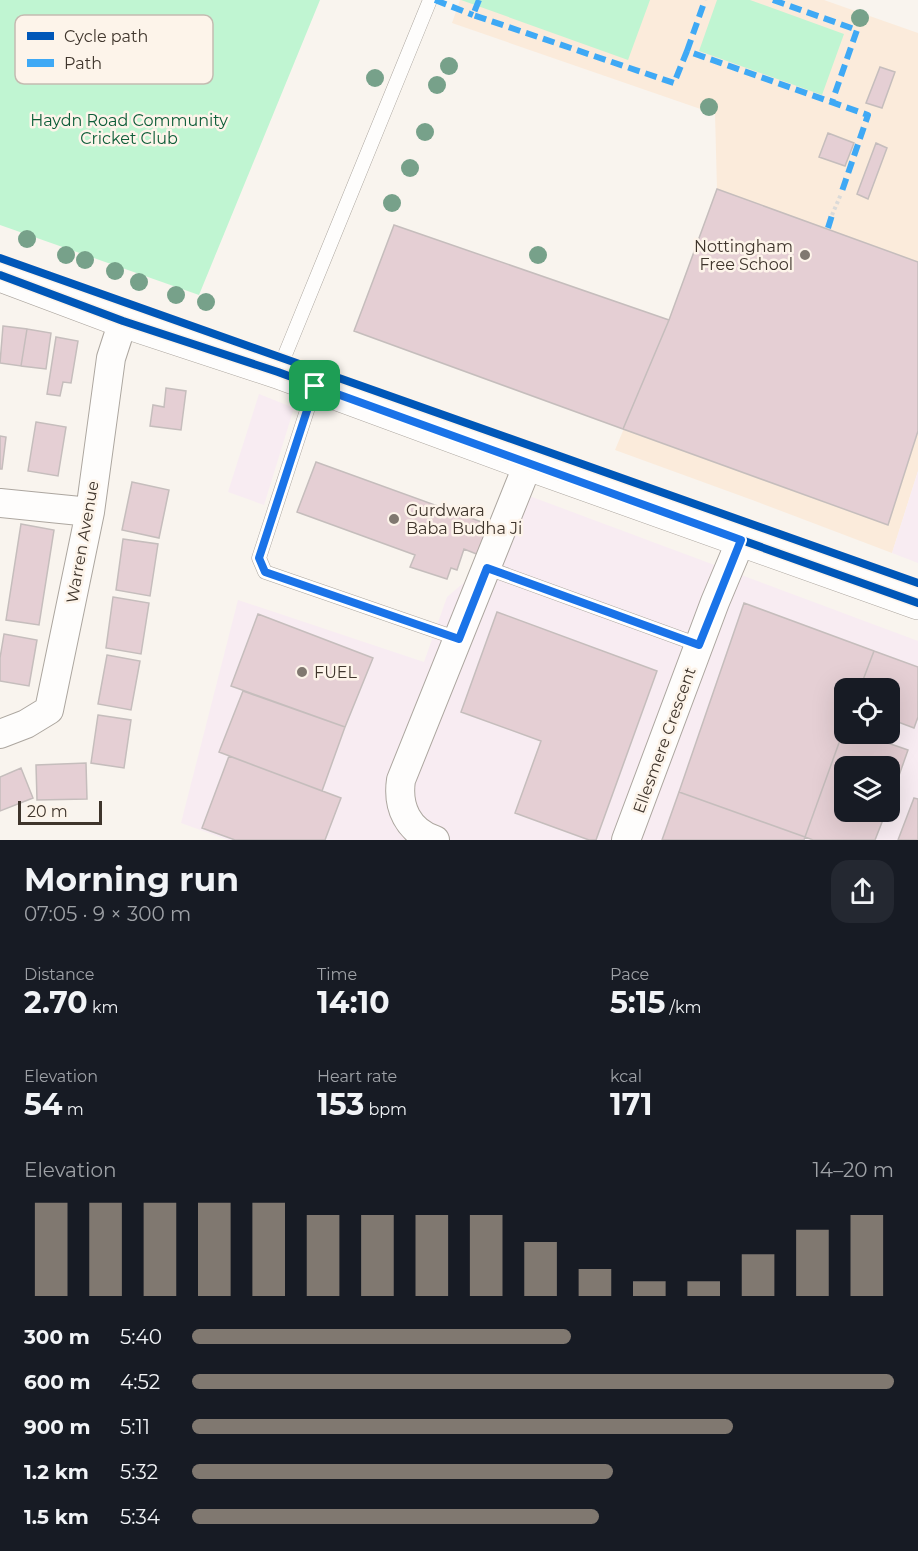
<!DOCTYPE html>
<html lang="en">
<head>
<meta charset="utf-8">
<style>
	:root { --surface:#171b24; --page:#242831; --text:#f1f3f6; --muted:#9ea1a6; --accent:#807870 }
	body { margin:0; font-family:Montserrat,sans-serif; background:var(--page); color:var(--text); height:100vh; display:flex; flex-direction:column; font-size:22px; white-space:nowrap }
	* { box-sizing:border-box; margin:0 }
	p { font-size:20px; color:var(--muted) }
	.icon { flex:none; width:33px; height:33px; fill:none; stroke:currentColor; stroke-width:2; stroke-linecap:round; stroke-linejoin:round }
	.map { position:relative; height:840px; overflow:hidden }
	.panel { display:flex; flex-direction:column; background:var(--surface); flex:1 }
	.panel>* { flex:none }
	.controls { position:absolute; left:834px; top:678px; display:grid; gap:12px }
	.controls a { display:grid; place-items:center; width:66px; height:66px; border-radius:12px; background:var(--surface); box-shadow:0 6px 24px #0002; font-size:30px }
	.scale { position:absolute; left:18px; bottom:15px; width:84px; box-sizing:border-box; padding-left:6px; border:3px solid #3f352c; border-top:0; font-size:16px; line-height:21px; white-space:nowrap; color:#3f352c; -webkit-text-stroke:4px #fdf4ea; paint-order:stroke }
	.pin { position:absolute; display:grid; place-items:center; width:51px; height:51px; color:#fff; margin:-26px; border-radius:12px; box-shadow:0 3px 9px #0006 }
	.round { display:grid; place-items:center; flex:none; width:63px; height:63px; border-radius:18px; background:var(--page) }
	.headline { display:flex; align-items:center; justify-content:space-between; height:102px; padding:0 24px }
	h1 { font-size:33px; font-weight:700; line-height:45px }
	.figures { display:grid; grid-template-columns:repeat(3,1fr); gap:9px; height:102px; padding:6px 24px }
	.figures div { display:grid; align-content:center }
	.figures b { font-size:30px; font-weight:700 }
	.figures small { font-size:16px; font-weight:400 }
	.figures p { font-size:16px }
	.chart { height:168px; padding:12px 24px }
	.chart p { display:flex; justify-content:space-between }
	.chart svg { width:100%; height:108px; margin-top:6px; stroke:var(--accent); stroke-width:6 }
	ul { padding:0 24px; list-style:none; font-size:20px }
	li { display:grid; grid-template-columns:96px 72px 1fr; align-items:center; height:45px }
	li i { height:15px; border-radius:8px; background:var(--accent) }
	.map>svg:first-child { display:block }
</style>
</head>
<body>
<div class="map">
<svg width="918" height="840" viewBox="0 0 918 840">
	<rect width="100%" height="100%" fill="#f9f4ee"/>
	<path fill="#fbebdb" d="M 460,0 L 824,0 L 918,33 L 918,471 L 892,553 L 755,501 L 615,450 L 669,320 L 717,189 L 715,114 L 452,23 Z"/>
	<path fill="#f8ecf2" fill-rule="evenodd" d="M 259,394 L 294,408 L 264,505 L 228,492 Z
		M 918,471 L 918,563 L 892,553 Z
		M 508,488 L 918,641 L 918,840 L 228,840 L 181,823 L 238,600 L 424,662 L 447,597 L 474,574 ZM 844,688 L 890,688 L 890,734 L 844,734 ZM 844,766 L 890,766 L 890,812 L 844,812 Z"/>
	<path fill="#c0f5d2" d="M 0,0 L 320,0 L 199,295 L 0,225 Z
		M 461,0 L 650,0 L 628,60 Z
		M 717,0 L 750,0 L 844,34 L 822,95 L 699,51 Z"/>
	<path fill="#e5cfd4" stroke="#c5bdbc" stroke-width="1.5" d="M 880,67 L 895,72 L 882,108 L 866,103 Z
		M 828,133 L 854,143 L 845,166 L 819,157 Z
		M 876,143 L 887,148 L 868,199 L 857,194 Z
		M 717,189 L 918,262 L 918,431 L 888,525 L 623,429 L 669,320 Z
		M 394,225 L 669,320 L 623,429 L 354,331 Z
		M 3,326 L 27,329 L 21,366 L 0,363 Z
		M 27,329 L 51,333 L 46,369 L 21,366 Z
		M 56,337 L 78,341 L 71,383 L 63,382 L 60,396 L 47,394 Z
		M 166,388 L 186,391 L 181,430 L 150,426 L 153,405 L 164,407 Z
		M 36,422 L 66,427 L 58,476 L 28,471 Z
		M 0,436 L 6,437 L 2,469 L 0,469 Z
		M 316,462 L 490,525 L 479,555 L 464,549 L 457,570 L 451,568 L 447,579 L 410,567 L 415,555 L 297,512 Z
		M 132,482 L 169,490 L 159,538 L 122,530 Z
		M 21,524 L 54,530 L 39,625 L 6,620 Z
		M 123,539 L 158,544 L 150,596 L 116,590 Z
		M 113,597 L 149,603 L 141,654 L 106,648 Z
		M 744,603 L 874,651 L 860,688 L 844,688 L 844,729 L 805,837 L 679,792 Z
		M 497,612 L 657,671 L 596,840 L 589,840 L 515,813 L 541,741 L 461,712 Z
		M 258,614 L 373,658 L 345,727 L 231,686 Z
		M 4,634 L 37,640 L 29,686 L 0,681 L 0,658 Z
		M 874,651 L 918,667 L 918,717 L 914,728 L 890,719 L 890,688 L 860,688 Z
		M 107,655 L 140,661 L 131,710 L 98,704 Z
		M 243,691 L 345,727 L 322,791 L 219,752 Z
		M 98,715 L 131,720 L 124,768 L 91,763 Z
		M 844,729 L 844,734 L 862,734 L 908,750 L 890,801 L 890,766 L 844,766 L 844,812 L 886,812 L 875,840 L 813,840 L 805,837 Z
		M 229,756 L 341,798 L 325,840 L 235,840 L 202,828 Z
		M 86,763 L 87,799 L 37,800 L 36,765 Z
		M 21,768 L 33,798 L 0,811 L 0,777 Z
		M 679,792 L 805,837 L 804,840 L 662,840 Z
		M 914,798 L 918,799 L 918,840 L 898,840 Z"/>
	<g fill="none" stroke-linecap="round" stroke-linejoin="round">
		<g stroke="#aca69f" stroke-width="15">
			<path id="lane" d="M 278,372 L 430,0
				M 315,386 L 259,558 L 265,572 L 459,639
				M 487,568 L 699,645"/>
		</g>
		<g stroke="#aca69f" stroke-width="30">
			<path id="street" d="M 0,503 L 90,512
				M 0,734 L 26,724 L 49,710 L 90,512 L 111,358 L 123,321
				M 435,840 C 408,831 397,807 401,780 L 528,464
				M 626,840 L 715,602 L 741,540"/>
		</g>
		<g stroke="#aca69f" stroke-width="34">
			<path id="secondary" d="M 0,275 L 123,321 L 278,372 L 528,464 L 918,603"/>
		</g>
		<path stroke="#dbdad8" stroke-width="4" stroke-dasharray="3 3" stroke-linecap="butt" d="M 832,215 L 841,194"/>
		<use href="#lane" stroke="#fefdfc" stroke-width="14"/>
		<use href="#street" stroke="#fefdfc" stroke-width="28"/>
		<use href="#secondary" stroke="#fefdfc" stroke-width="33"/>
		<path stroke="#3fa9f5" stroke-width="6" stroke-dasharray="12 6" stroke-linecap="butt" d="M 435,0 L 473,15
			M 479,0 L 473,15 L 674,83 L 687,51 L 868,115 L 841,194
			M 773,0 L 857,30 L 832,102
			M 687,51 L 705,0
			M 828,228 L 832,215"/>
		<g stroke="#fdf4ea" stroke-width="11">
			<path id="cycleway" d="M 0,258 L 918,583
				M 0,275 L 123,321 L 278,372 L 528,464 L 918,603"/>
		</g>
		<use href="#cycleway" stroke="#0057b8" stroke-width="8"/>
	</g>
	<g fill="#77a18a">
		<circle cx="860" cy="18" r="9"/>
		<circle cx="449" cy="66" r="9"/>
		<circle cx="375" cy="78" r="9"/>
		<circle cx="437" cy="85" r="9"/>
		<circle cx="709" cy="107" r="9"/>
		<circle cx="425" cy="132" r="9"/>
		<circle cx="410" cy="168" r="9"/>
		<circle cx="392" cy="203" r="9"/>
		<circle cx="27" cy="239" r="9"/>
		<circle cx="66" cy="255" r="9"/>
		<circle cx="538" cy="255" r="9"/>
		<circle cx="85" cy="260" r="9"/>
		<circle cx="115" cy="271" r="9"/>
		<circle cx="139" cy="282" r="9"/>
		<circle cx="176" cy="295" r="9"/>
		<circle cx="206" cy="302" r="9"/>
	</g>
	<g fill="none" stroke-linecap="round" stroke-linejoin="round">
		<g stroke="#fff" stroke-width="12">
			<path id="route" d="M 315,386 L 741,540 L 699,645 L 487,568 L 459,639 L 265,572 L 259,558 Z"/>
		</g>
		<use href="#route" stroke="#1a73e8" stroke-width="8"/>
	</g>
	<g fill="#807870" stroke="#fdf4ea" stroke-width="2">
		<circle cx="805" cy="255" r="6"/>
		<circle cx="394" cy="519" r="6"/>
		<circle cx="302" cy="672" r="6"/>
	</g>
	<g text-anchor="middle" stroke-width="5" stroke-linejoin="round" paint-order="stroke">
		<g font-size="16" fill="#0d5d38" stroke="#fdf4ea">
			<text x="129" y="126">Haydn Road Community<tspan x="129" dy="18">Cricket Club</tspan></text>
		</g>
		<g font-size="16" fill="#3f352c" stroke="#fdf4ea" text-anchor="start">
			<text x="793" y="252" text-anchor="end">Nottingham<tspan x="793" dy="18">Free School</tspan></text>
			<text x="406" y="516">Gurdwara<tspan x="406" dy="18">Baba Budha Ji</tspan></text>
			<text x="314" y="678">FUEL</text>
		</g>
		<g font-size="16" fill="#3f352c" stroke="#fdf4ea">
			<text transform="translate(82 542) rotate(-80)" y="6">Warren Avenue</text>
			<text transform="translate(664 740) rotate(-70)" y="6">Ellesmere Crescent</text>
		</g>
	</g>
	<rect x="15" y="15" width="198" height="69" rx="9" fill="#fdf4ea" stroke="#c4bbb1" stroke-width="1.5"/>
	<rect x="27" y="32" width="27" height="8" fill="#0057b8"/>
	<rect x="27" y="59" width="27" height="8" fill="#3fa9f5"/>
	<g font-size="16" fill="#3f352c">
		<text x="64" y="42">Cycle path</text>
		<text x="64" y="69">Path</text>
	</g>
</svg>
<div class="controls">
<a><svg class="icon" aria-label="locate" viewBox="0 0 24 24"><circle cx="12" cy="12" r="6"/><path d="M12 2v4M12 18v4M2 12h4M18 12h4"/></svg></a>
<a><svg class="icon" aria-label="layers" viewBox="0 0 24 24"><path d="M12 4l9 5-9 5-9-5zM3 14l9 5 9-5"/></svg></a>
</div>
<div class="scale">20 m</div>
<div class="pin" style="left:315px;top:386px;background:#1e9e55"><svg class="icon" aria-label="arrive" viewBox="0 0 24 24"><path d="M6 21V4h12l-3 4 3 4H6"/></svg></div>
</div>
<section class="panel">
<div class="headline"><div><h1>Morning run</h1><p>07:05 · 9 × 300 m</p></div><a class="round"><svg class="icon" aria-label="share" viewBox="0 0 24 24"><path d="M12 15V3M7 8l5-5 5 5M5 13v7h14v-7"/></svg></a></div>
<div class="figures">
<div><p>Distance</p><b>2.70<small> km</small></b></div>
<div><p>Time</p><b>14:10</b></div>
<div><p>Pace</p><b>5:15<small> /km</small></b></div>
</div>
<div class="figures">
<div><p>Elevation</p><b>54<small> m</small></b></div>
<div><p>Heart rate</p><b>153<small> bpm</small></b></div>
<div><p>kcal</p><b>171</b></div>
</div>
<div class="chart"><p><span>Elevation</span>14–20 m</p>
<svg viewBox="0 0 160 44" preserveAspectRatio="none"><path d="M5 44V6M15 44V6M25 44V6M35 44V6M45 44V6M55 44V11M65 44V11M75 44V11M85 44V11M95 44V22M105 44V33M115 44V38M125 44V38M135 44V27M145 44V17M155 44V11"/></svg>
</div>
<ul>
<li><b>300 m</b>5:40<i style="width:54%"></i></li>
<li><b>600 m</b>4:52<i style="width:100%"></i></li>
<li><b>900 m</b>5:11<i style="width:77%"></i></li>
<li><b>1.2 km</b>5:32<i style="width:60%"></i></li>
<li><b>1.5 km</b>5:34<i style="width:58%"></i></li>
</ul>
</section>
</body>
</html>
